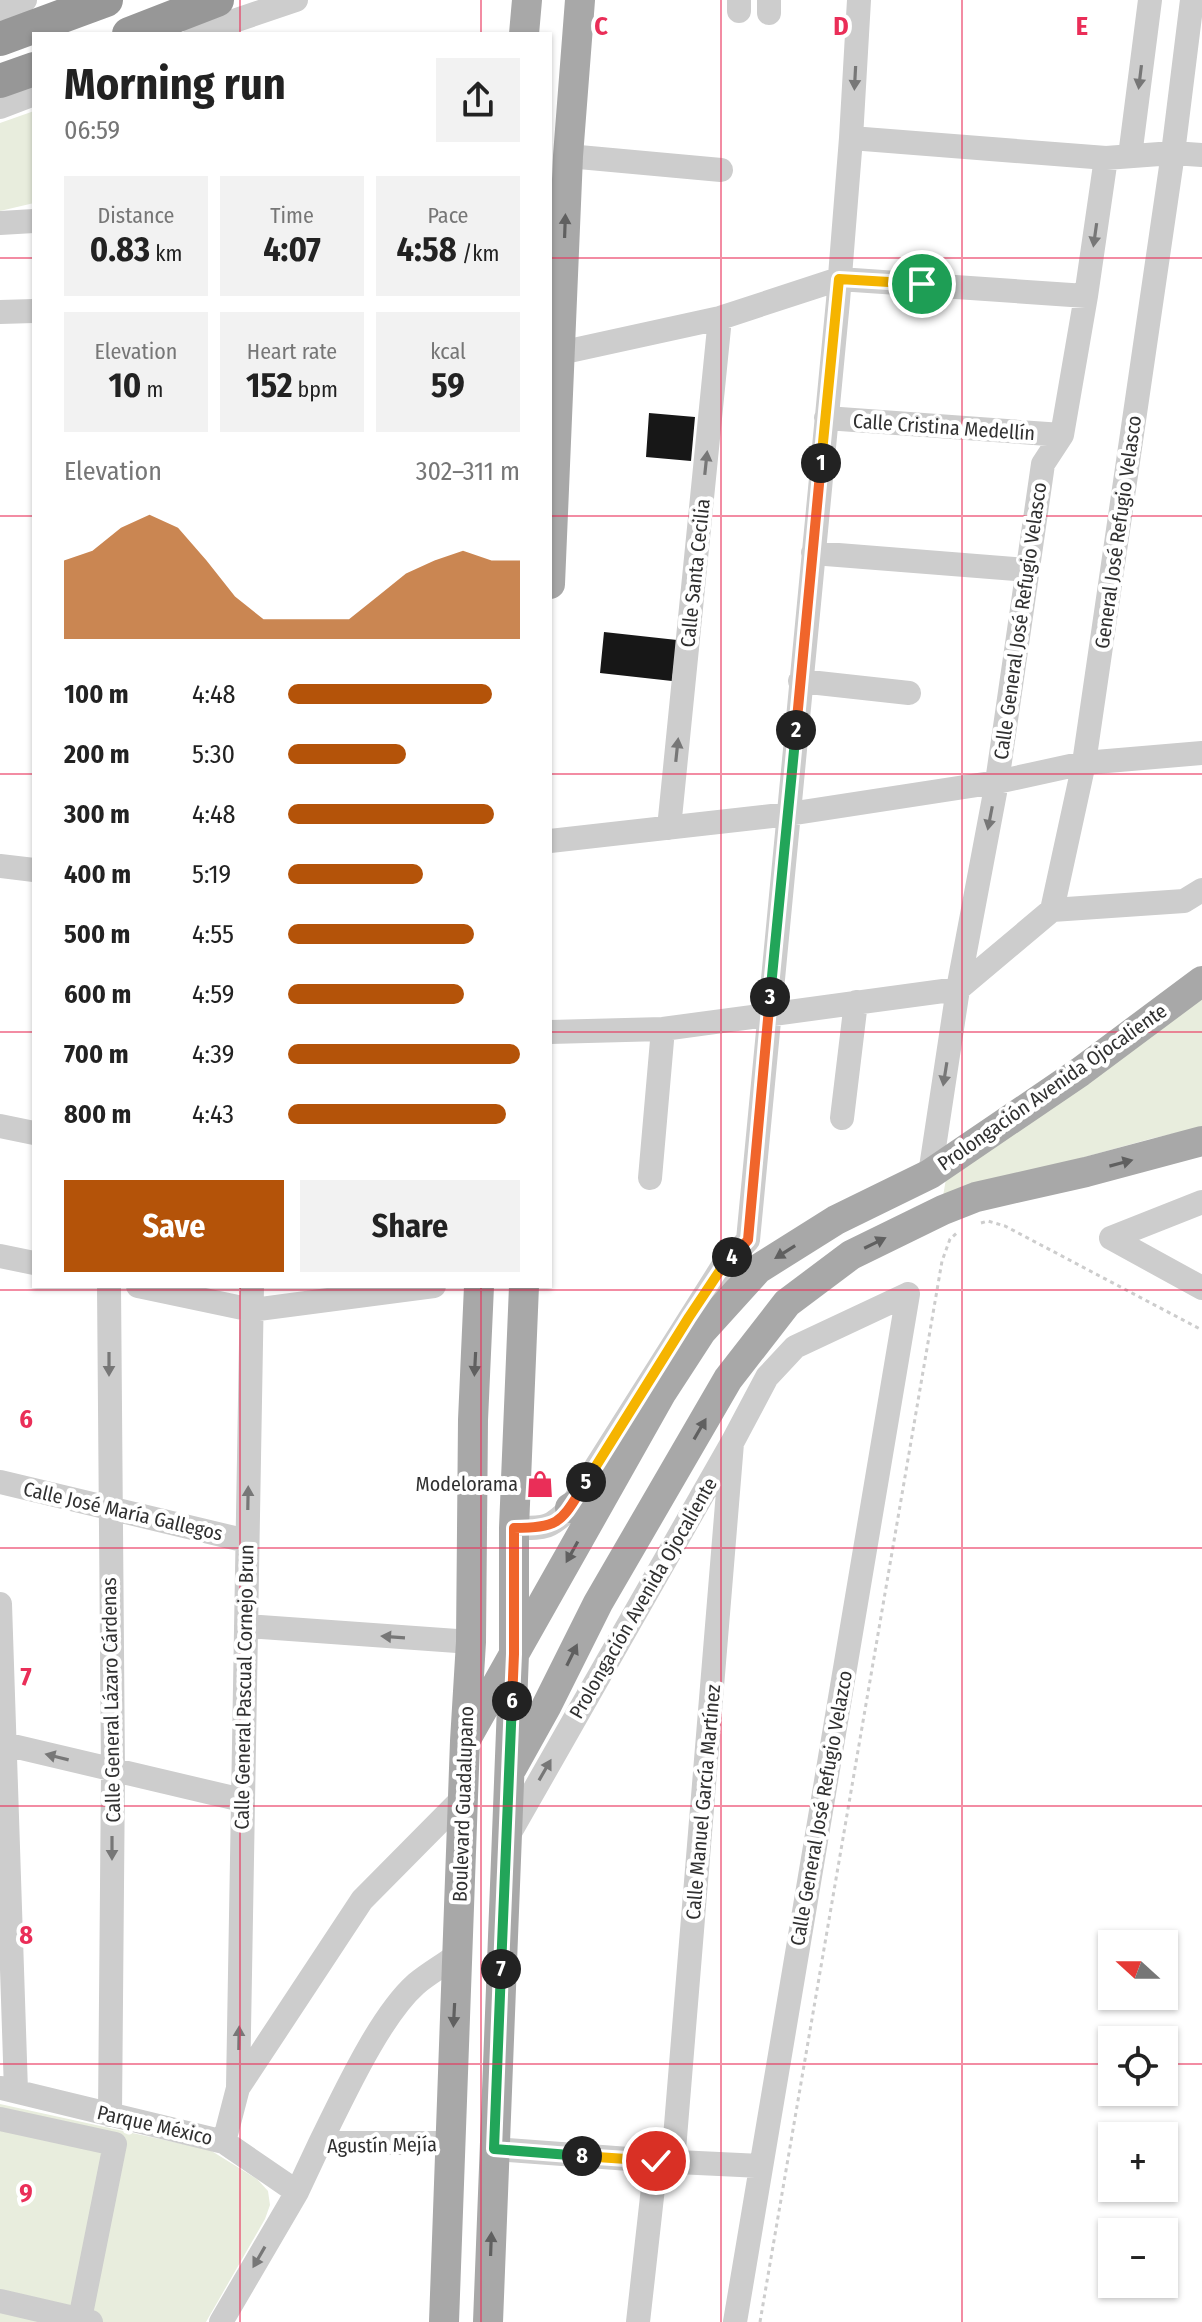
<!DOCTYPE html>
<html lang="en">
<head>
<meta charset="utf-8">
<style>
	:root { --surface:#fff; --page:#f2f2f2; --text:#222; --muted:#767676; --accent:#b45309 }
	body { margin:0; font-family:"Fira Sans Condensed",sans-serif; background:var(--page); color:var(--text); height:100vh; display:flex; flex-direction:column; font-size:30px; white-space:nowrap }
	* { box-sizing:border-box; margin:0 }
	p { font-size:26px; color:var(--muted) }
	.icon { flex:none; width:44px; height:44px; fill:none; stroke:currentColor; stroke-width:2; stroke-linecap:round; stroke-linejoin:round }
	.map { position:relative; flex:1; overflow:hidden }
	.drawer { position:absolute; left:32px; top:32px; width:520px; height:1256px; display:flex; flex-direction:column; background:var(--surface); border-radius:0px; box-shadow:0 2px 6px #0004 }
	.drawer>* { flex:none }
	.needle { width:52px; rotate:291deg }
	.fabs { position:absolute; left:1098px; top:1930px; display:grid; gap:16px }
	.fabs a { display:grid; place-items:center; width:80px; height:80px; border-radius:0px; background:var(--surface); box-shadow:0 2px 6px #0004; font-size:40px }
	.pin { position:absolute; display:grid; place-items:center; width:68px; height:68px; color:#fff; margin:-34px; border:4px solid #fff; border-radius:50%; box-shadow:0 2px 8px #0007 }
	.km { position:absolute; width:40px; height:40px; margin:-20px; border-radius:50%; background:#222; color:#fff; font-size:22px; line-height:40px; text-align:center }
	.round { display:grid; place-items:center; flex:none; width:84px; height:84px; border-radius:0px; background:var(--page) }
	.overview { display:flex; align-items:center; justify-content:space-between; height:136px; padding:0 32px }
	h1 { font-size:44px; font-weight:700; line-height:60px }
	.metrics { display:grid; grid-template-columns:repeat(3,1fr); gap:12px; height:136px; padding:8px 32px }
	.metrics div { display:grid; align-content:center; border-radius:0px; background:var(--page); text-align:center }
	.metrics b { font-size:34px; font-weight:700 }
	.metrics small { font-size:22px; font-weight:400 }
	.metrics p { font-size:22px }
	.chart { height:224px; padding:16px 32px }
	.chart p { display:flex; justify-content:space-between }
	.chart svg { width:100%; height:144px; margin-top:8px; fill:var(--accent); opacity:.7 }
	.action { display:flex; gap:16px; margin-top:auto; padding:16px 32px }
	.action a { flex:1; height:92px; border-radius:0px; background:var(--accent); color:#fff; font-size:32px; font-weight:700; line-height:92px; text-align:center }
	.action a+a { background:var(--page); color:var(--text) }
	ul { padding:0 32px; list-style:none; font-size:26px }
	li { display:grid; grid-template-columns:128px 96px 1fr; align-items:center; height:60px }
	li i { height:20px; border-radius:10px; background:var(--accent) }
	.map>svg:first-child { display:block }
</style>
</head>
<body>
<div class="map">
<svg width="1202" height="2322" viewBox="0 0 1202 2322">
	<rect width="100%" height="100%" fill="#fff"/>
	<path fill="#e8eddd" d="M 34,111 L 34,203 L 0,211 L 0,123 Z
		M 1202,998 L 1202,1127 L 1150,1139 L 943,1196 L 946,1179 Z
		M 0,2104 L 210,2150 L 257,2179 L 268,2191 L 270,2205 L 265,2219 L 206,2322 L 0,2322 Z"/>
	<path fill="#171717" d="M 649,413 L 695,417 L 691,461 L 646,457 Z
		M 604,632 L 677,640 L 672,681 L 600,673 Z"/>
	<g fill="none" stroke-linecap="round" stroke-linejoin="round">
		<path stroke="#cdcdcd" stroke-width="3" stroke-dasharray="4 4" stroke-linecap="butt" d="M 981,1223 L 988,1221 L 1005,1226 L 1202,1330
			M 760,2322 L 942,1261 L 950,1239 L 959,1231"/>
		<path stroke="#cdcdcd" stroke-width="24" d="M 0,9 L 25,0
			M 739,11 L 739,0
			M 769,13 L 769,0
			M 195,34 L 296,0
			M 0,107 L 34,94
			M 851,138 L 1106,158 L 1173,153 L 1202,155
			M 568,156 L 721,170
			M 1130,156 L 1150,0
			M 0,223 L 34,221
			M 0,312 L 34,311
			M 560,353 L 720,318 L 839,279 L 1086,296
			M 826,418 L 1062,435
			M 813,553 L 1028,570
			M 800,681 L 909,693
			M 669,828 L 720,318
			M 550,841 L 789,814 L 997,782 L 1084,763 L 1202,753
			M 0,866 L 34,870
			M 1052,910 L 1084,763 L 1173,153 L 1192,0
			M 550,1032 L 663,1029 L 958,989 L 1052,910 L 1184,901 L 1202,890
			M 842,1118 L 856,1002
			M 0,1126 L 34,1133
			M 930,1174 L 958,989 L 997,782 L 1043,464 L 1062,435 L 1086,296 L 1106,158
			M 650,1178 L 663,1029
			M 1111,1238 L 1202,1288
			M 1111,1238 L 1202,1202
			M 0,1256 L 34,1263
			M 109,1286 L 113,1771 L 110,2115
			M 138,1286 L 252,1310 L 434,1286
			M 0,1482 L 247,1541
			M 514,1528 C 543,1528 549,1530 570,1508 L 721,1269 L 748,1240 L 838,301 L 851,138 L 859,0
			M 0,1604 L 16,2091
			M 246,1626 L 471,1642
			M 0,1743 L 242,1800
			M 508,1836 L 732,1443 L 767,1377 L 795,1347 L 908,1294
			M 1,2088 L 224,2142 L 297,2192
			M 238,2088 L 362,1900 L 464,1797
			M 0,2119 L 115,2144 L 80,2319
			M 224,2142 L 238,2088 L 252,1286
			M 320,2143 C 343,2097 379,2017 416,1984 C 429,1973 444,1965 457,1955
			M 494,2149 L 656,2161 L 761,2166
			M 673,2162 L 732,1443
			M 0,2301 L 91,2322
			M 221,2322 L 297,2192 L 320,2143 L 449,2143
			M 638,2322 L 656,2161
			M 735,2322 L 908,1294"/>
		<path stroke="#a8a8a8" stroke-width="30" d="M 524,34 L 527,0
			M 550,584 L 568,156 L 580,0
			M 570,1508 L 610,1483
			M 465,1741 L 662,1392 L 701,1332 L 758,1269 L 836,1220 L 930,1174 L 1080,1072 L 1202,981
			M 512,1768 L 546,1707 L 598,1603 L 728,1379 L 787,1303 L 851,1255 L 943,1210 L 976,1197 L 1086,1172 L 1202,1141
			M 444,2322 L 465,1741 L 471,1642 L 473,1420 L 479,1286
			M 488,2322 L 514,1654 L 514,1528 L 524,1286"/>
		<path stroke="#979797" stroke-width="34" d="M 129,34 L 217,0
			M 0,39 L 106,0
			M 0,81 L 34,69"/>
	</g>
	<defs><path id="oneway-solid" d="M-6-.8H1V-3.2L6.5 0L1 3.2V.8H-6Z" transform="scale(2)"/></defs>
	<g fill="#777">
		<use href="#oneway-solid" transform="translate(1140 77) rotate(97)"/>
		<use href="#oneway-solid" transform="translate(855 78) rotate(93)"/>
		<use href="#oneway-solid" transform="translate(1095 235) rotate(98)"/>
		<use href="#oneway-solid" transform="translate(706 463) rotate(-84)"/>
		<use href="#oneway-solid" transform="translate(677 750) rotate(-84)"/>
		<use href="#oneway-solid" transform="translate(990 818) rotate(101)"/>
		<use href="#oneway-solid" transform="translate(945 1074) rotate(99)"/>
		<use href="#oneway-solid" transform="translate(109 1364) rotate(90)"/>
		<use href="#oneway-solid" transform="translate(248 1498) rotate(-89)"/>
		<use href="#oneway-solid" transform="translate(393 1637) rotate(-176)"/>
		<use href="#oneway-solid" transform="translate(57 1757) rotate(-166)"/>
		<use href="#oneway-solid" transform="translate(545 1770) rotate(-60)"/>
		<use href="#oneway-solid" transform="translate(112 1848) rotate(90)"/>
		<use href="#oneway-solid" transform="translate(239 2038) rotate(-89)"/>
		<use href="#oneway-solid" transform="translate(259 2257) rotate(120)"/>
	</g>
	<g fill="#606060">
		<use href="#oneway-solid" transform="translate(565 226) rotate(-88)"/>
		<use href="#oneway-solid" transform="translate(1121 1163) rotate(-15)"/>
		<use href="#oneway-solid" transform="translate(875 1243) rotate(-26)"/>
		<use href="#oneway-solid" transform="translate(785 1252) rotate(148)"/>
		<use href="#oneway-solid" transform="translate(475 1364) rotate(93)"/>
		<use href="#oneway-solid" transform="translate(700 1429) rotate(-60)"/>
		<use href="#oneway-solid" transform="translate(572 1552) rotate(119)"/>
		<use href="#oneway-solid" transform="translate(572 1655) rotate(-64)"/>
		<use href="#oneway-solid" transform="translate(454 2015) rotate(93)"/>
		<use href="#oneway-solid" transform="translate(491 2244) rotate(-88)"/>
	</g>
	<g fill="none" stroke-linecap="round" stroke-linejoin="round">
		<g stroke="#fff" stroke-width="16">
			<path id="split-1" d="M 821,463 L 839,279 L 922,284"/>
		</g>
		<g stroke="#fff" stroke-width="16">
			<path id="split-2" d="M 796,730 L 821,463"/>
		</g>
		<g stroke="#fff" stroke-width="16">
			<path id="split-3" d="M 770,997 L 796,730"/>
		</g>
		<g stroke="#fff" stroke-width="16">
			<path id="split-4" d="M 732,1257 L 748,1240 L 770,997"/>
		</g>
		<g stroke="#fff" stroke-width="16">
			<path id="split-5" d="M 586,1482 L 689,1317 L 721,1269 L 732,1257"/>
		</g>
		<g stroke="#fff" stroke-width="16">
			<path id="split-6" d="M 512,1701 L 514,1654 L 514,1528 C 562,1528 561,1521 586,1482"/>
		</g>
		<g stroke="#fff" stroke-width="16">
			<path id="split-7" d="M 501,1969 L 512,1701"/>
		</g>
		<g stroke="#fff" stroke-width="16">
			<path id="split-8" d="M 501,1969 L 494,2149 L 582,2156"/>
		</g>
		<g stroke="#fff" stroke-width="16">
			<path id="split-9" d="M 582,2156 L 656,2161"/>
		</g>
		<use href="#split-1" stroke="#f5b400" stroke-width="10"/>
		<use href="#split-2" stroke="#f0652b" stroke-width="10"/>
		<use href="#split-3" stroke="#22a559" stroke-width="10"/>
		<use href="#split-4" stroke="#f0652b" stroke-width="10"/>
		<use href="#split-5" stroke="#f5b400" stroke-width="10"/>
		<use href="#split-6" stroke="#f0652b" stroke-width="10"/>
		<use href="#split-7" stroke="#22a559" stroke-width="10"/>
		<use href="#split-8" stroke="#22a559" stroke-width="10"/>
		<use href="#split-9" stroke="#f5b400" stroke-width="10"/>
	</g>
	<path fill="none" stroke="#ea2e58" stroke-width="2" stroke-opacity="0.55" d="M 240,0 L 240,34M 481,0 L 481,34M 721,0 L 721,2322M 962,0 L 962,2322M 0,258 L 34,258M 550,258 L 1202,258M 0,516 L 34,516M 550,516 L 1202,516M 0,774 L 34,774M 550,774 L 1202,774M 0,1032 L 34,1032M 550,1032 L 1202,1032M 240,1286 L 240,2322M 481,1286 L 481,2322M 0,1290 L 1202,1290M 0,1548 L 1202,1548M 0,1806 L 1202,1806M 0,2064 L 1112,2064M 1164,2064 L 1202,2064"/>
	<defs>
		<g id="shop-bare" transform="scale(2.16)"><path d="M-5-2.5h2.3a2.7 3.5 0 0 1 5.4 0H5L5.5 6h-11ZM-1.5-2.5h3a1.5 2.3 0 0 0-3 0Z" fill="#ea2e58" stroke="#fff" stroke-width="2.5" paint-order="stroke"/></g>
	</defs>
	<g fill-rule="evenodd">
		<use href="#shop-bare" x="540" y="1484"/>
	</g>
	<g text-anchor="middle" stroke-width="8" stroke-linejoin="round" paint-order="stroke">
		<g font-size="20" fill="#303030" stroke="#fff">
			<text transform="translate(944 427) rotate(4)" y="7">Calle Cristina Medellín</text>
			<text transform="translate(1118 532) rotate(-82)" y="7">General José Refugio Velasco</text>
			<text transform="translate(695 573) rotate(-84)" y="7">Calle Santa Cecilia</text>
			<text transform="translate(1020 621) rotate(-82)" y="7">Calle General José Refugio Velasco</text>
			<text transform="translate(1052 1087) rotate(-35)" y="7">Prolongación Avenida Ojocaliente</text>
			<text transform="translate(123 1511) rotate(13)" y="7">Calle José María Gallegos</text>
			<text transform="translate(643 1598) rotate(-60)" y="7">Prolongación Avenida Ojocaliente</text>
			<text transform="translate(244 1687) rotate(-89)" y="7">Calle General Pascual Cornejo Brun</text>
			<text transform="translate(111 1700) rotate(-91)" y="7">Calle General Lázaro Cárdenas</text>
			<text transform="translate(703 1802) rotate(-85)" y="7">Calle Manuel García Martínez</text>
			<text transform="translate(463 1804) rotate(-88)" y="7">Boulevard Guadalupano</text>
			<text transform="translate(821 1808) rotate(-80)" y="7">Calle General José Refugio Velazco</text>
			<text transform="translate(155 2125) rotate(13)" y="7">Parque México</text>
			<text transform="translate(382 2145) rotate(-1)" y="7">Agustín Mejía</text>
		</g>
		<g font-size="20" fill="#303030" stroke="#fff" text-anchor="end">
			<text x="518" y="1491">Modelorama</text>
		</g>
	</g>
	<g font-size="26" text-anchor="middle" font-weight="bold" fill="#ea2e58" stroke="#fff" stroke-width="8" stroke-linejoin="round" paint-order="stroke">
		<text x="601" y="35">C</text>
		<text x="841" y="35">D</text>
		<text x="1082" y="35">E</text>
		<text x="26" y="1428">6</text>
		<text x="26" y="1686">7</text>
		<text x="26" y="1944">8</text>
		<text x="26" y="2202">9</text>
	</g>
</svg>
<div class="fabs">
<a><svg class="needle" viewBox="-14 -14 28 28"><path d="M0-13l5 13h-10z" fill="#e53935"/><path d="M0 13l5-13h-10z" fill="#767676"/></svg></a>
<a><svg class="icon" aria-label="locate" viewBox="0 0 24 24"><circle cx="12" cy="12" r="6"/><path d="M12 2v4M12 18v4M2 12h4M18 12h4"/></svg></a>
<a>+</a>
<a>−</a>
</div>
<div class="pin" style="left:922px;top:284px;background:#1e9e55"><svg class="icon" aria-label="arrive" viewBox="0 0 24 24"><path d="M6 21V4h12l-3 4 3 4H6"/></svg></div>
<div class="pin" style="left:656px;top:2161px;background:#d93025"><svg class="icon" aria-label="check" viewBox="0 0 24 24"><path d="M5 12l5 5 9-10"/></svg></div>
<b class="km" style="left:821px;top:463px">1</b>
<b class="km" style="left:796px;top:730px">2</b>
<b class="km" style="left:770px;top:997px">3</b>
<b class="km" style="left:732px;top:1257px">4</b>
<b class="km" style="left:586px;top:1482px">5</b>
<b class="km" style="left:512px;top:1701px">6</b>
<b class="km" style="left:501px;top:1969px">7</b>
<b class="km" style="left:582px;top:2156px">8</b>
<section class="drawer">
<div class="overview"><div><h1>Morning run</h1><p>06:59</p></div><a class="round"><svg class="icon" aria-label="share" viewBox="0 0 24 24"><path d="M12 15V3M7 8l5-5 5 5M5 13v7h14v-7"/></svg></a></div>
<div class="metrics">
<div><p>Distance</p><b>0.83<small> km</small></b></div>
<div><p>Time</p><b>4:07</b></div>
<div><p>Pace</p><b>4:58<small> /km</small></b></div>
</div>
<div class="metrics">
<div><p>Elevation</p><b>10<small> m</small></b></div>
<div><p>Heart rate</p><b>152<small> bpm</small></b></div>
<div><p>kcal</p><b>59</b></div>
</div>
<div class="chart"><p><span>Elevation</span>302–311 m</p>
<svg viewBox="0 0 160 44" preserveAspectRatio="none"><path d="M0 44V20L10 17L20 10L30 6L40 10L50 20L60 31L70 38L80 38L90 38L100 38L110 31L120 24L130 20L140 17L150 20L160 20V44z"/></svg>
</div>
<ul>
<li><b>100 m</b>4:48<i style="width:88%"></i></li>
<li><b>200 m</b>5:30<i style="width:51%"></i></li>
<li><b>300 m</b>4:48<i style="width:89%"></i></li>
<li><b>400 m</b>5:19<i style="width:58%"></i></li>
<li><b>500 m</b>4:55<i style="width:80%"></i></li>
<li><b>600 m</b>4:59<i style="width:76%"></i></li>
<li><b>700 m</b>4:39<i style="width:100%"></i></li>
<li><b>800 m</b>4:43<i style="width:94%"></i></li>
</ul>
<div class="action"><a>Save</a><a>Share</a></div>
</section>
</div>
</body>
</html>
